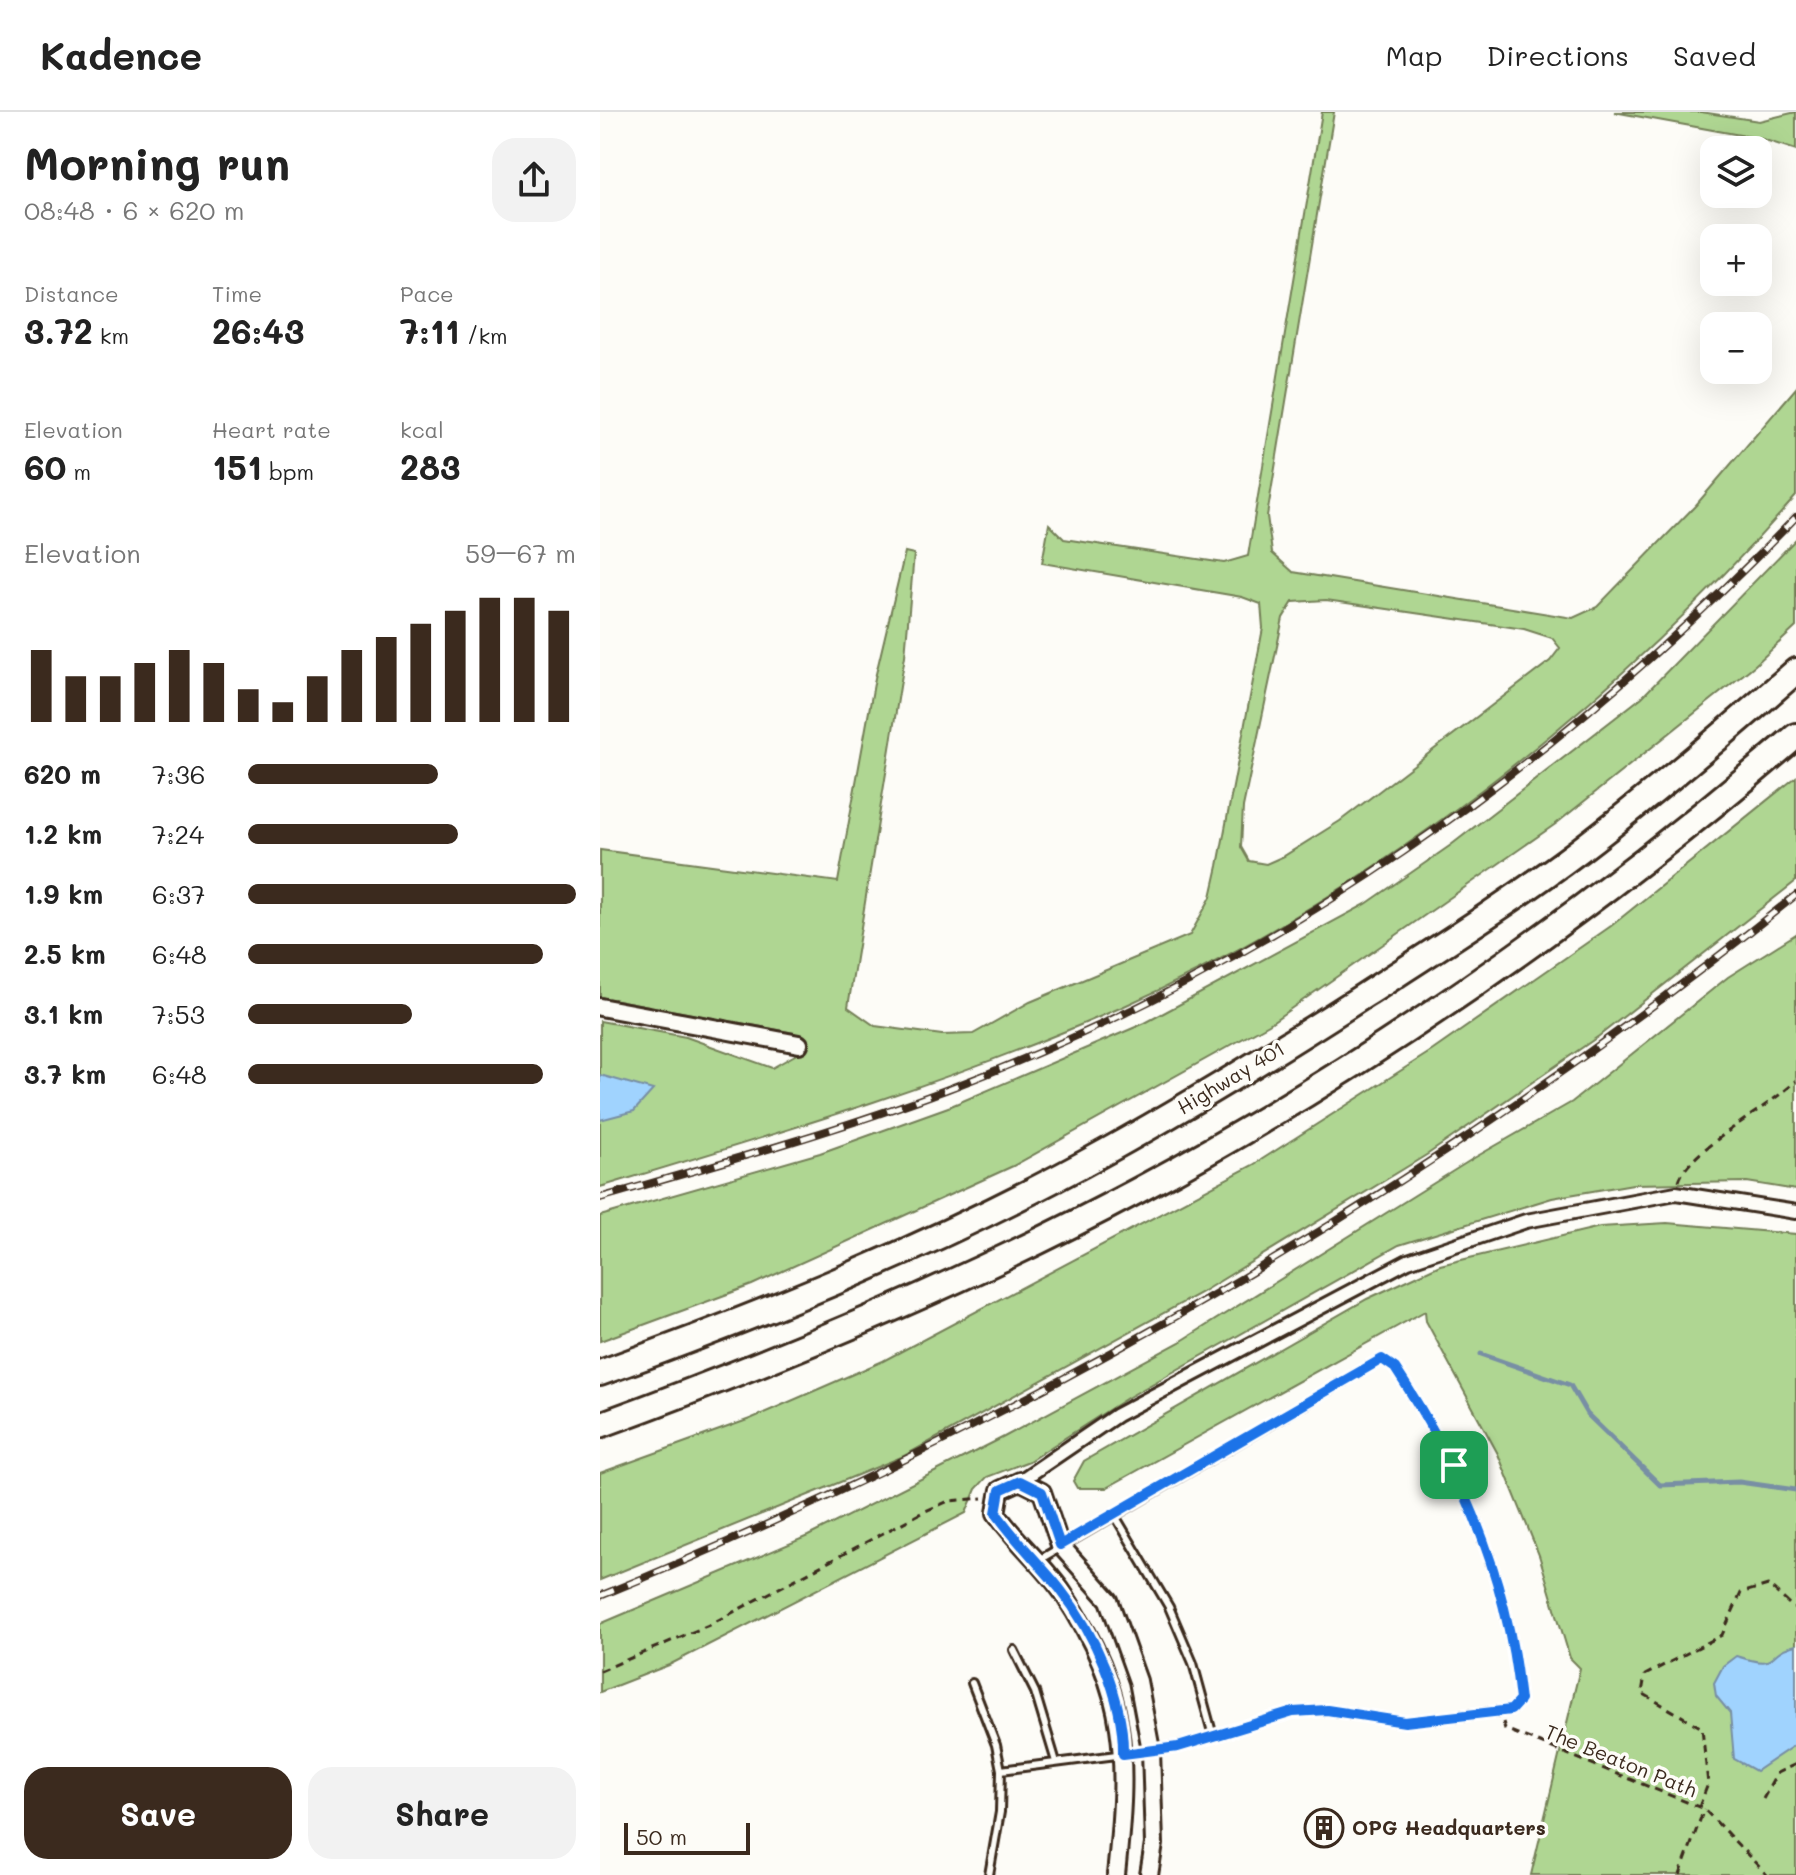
<!DOCTYPE html>
<html lang="en">
<head>
<meta charset="utf-8">
<style>
	:root { --surface:#fff; --page:#f2f2f2; --text:#222; --muted:#767676; --line:#e0e0e0; --accent:#3b2a1e }
	body { margin:0; font-family:Mali,sans-serif; background:var(--page); color:var(--text); height:100vh; display:flex; flex-direction:column; font-size:30px; white-space:nowrap }
	* { box-sizing:border-box; margin:0 }
	p { font-size:26px; color:var(--muted) }
	.icon { flex:none; width:44px; height:44px; fill:none; stroke:currentColor; stroke-width:2; stroke-linecap:round; stroke-linejoin:round }
	.map { position:relative; flex:1; overflow:hidden }
	.sheet { display:flex; flex-direction:column; background:var(--surface); width:600px }
	.sheet>* { flex:none }
	.fabs { position:absolute; left:1100px; top:24px; display:grid; gap:16px }
	.fabs a { display:grid; place-items:center; width:72px; height:72px; border-radius:16px; background:var(--surface); box-shadow:0 8px 32px #0002; font-size:40px }
	.scale { position:absolute; left:24px; bottom:20px; width:126px; box-sizing:border-box; padding-left:8px; border:4px solid #3b2a1e; border-top:0; font-size:22px; line-height:28px; white-space:nowrap; color:#3b2a1e; -webkit-text-stroke:6px #fdfcf7; paint-order:stroke }
	.pin { position:absolute; display:grid; place-items:center; width:68px; height:68px; color:#fff; margin:-34px; border-radius:16px; box-shadow:0 4px 12px #0006 }
	.round { display:grid; place-items:center; flex:none; width:84px; height:84px; border-radius:24px; background:var(--page) }
	.overview { display:flex; align-items:center; justify-content:space-between; height:136px; padding:0 24px }
	h1 { font-size:44px; font-weight:700; line-height:60px }
	.figures { display:grid; grid-template-columns:repeat(3,1fr); gap:12px; height:136px; padding:8px 24px }
	.figures div { display:grid; align-content:center }
	.figures b { font-size:34px; font-weight:700 }
	.figures small { font-size:22px; font-weight:400 }
	.figures p { font-size:22px }
	.chart { height:224px; padding:16px 24px }
	.chart p { display:flex; justify-content:space-between }
	.chart svg { width:100%; height:144px; margin-top:8px; stroke:var(--accent); stroke-width:6 }
	.primary-button { display:flex; gap:16px; margin-top:auto; padding:16px 24px }
	.primary-button a { flex:1; height:92px; border-radius:24px; background:var(--accent); color:#fff; font-size:32px; font-weight:700; line-height:92px; text-align:center }
	.primary-button a+a { background:var(--page); color:var(--text) }
	ul { padding:0 24px; list-style:none; font-size:26px }
	li { display:grid; grid-template-columns:128px 96px 1fr; align-items:center; height:60px }
	li i { height:20px; border-radius:10px; background:var(--accent) }
	header { display:flex; align-items:center; gap:48px; box-sizing:border-box; height:112px; padding:0 40px; background:var(--surface); border-bottom:2px solid var(--line) }
	header strong { font-size:38px }
	nav { display:flex; gap:44px; margin-inline-start:auto; font-size:28px }
	main { display:flex; flex:1; min-height:0 }
	.map>svg:first-child { display:block }
</style>
</head>
<body>
<header>
<strong>Kadence</strong>
<nav><a>Map</a><a>Directions</a><a>Saved</a></nav>
</header>
<main>
<section class="sheet">
<div class="overview"><div><h1>Morning run</h1><p>08:48 · 6 × 620 m</p></div><a class="round"><svg class="icon" aria-label="share" viewBox="0 0 24 24"><path d="M12 15V3M7 8l5-5 5 5M5 13v7h14v-7"/></svg></a></div>
<div class="figures">
<div><p>Distance</p><b>3.72<small> km</small></b></div>
<div><p>Time</p><b>26:43</b></div>
<div><p>Pace</p><b>7:11<small> /km</small></b></div>
</div>
<div class="figures">
<div><p>Elevation</p><b>60<small> m</small></b></div>
<div><p>Heart rate</p><b>151<small> bpm</small></b></div>
<div><p>kcal</p><b>283</b></div>
</div>
<div class="chart"><p><span>Elevation</span>59–67 m</p>
<svg viewBox="0 0 160 44" preserveAspectRatio="none"><path d="M5 44V22M15 44V30M25 44V30M35 44V26M45 44V22M55 44V26M65 44V34M75 44V38M85 44V30M95 44V22M105 44V18M115 44V14M125 44V10M135 44V6M145 44V6M155 44V10"/></svg>
</div>
<ul>
<li><b>620 m</b>7:36<i style="width:58%"></i></li>
<li><b>1.2 km</b>7:24<i style="width:64%"></i></li>
<li><b>1.9 km</b>6:37<i style="width:100%"></i></li>
<li><b>2.5 km</b>6:48<i style="width:90%"></i></li>
<li><b>3.1 km</b>7:53<i style="width:50%"></i></li>
<li><b>3.7 km</b>6:48<i style="width:90%"></i></li>
</ul>
<div class="primary-button"><a>Save</a><a>Share</a></div>
</section>
<div class="map">
<svg width="1196" height="1763" viewBox="0 0 1196 1763">
	<rect width="100%" height="100%" fill="#fdfcf7"/>
	<filter id="ink" filterUnits="userSpaceOnUse"><feTurbulence type="fractalNoise" baseFrequency=".0125" numOctaves="2"/><feDisplacementMap in="SourceGraphic" scale="16" xChannelSelector="R" yChannelSelector="G"/><feConvolveMatrix kernelMatrix="1 2 1 2 8 2 1 2 1" color-interpolation-filters="sRGB"/></filter>
	<g filter="url(#ink)">
		<path fill="#afd692" stroke="#758058" stroke-width="2" fill-rule="evenodd" d="M 722,0 L 734,0 L 667,404 L 672,441 L 693,460 L 973,506 L 997,495 L 1096,393 L 1196,276 L 1196,384 C 1014,592 773,783 520,896 C 352,970 176,1022 0,1075 L 0,909 L 86,925 L 172,956 L 195,943 L 195,921 L 0,885 L 0,738 L 238,770 L 275,566 L 305,440 L 314,442 L 305,544 L 248,895 L 275,914 L 342,923 L 373,922 L 430,890 L 590,823 L 611,785 L 618,754 L 663,516 L 661,492 L 642,485 L 442,451 L 449,412 L 464,427 L 624,451 L 648,444 ZM 726,488 L 924,517 L 952,526 L 960,536 L 950,549 L 740,709 L 684,744 L 666,752 L 649,749 L 641,735 L 643,695 L 683,506 L 693,490 Z
			M 1014,0 L 1101,0 L 1159,9 L 1196,0 L 1196,38 L 1162,27 Z
			M 1196,427 L 1196,515 L 1155,553 L 957,711 L 669,912 L 413,1054 L 152,1173 L 0,1229 L 0,1104 L 220,1041 L 351,994 L 545,911 L 766,792 L 851,733 L 1042,585 Z
			M 1196,665 L 1196,769 L 999,924 L 828,1042 L 602,1180 L 304,1344 L 0,1468 L 0,1361 L 150,1307 L 283,1249 L 653,1053 L 833,938 L 1011,814 Z
			M 1196,822 L 1196,1078 L 1147,1070 L 1033,1072 L 952,1086 L 799,1133 L 527,1286 L 429,1349 L 387,1365 L 376,1377 L 366,1401 L 69,1553 L 0,1580 L 0,1512 L 208,1424 L 404,1325 L 580,1230 L 874,1046 L 972,990 L 1128,865 Z
			M 1067,1111 L 1196,1122 L 1196,1763 L 931,1763 L 980,1556 L 970,1546 L 939,1443 L 898,1342 L 826,1209 L 825,1199 L 506,1376 L 477,1376 L 473,1369 L 484,1349 L 767,1187 L 840,1153 L 1000,1115 Z"/>
		<path fill="#a0d3fe" stroke="#788fa4" stroke-width="2" d="M 0,963 L 53,978 L 34,999 L 0,1008 Z
			M 1196,1533 L 1196,1632 L 1156,1659 L 1134,1647 L 1130,1601 L 1116,1584 L 1114,1571 L 1123,1554 L 1136,1544 C 1184,1559 1161,1541 1196,1533 Z"/>
		<g fill="none" stroke-linecap="round" stroke-linejoin="round">
			<path stroke="#788fa4" stroke-width="5" d="M 881,1242 L 970,1273 L 987,1302 L 1060,1373 L 1139,1370 L 1196,1378"/>
			<g stroke="#3b2a1e" stroke-width="12">
				<path id="service" d="M 514,1402 L 569,1495 L 593,1551 L 613,1624
					M 414,1538 L 435,1580 L 456,1650
					M 372,1571 L 396,1633 L 401,1658
					M 389,1763 L 400,1700 L 401,1658 L 578,1635 L 693,1600 L 727,1598 L 805,1610 L 911,1598 L 920,1588 C 908,1467 862,1357 795,1256 L 782,1247 L 437,1449"/>
			</g>
			<g stroke="#3b2a1e" stroke-width="18">
				<path id="minor" d="M 420,1369 L 517,1303 L 808,1149 L 926,1109 L 1076,1081 L 1196,1100"/>
			</g>
			<g stroke="#3b2a1e" stroke-width="22">
				<path id="tertiary" d="M 0,895 L 199,932
					M 516,1763 C 528,1648 530,1582 463,1481 C 444,1453 416,1430 396,1401 L 400,1378 L 420,1369 L 442,1380 L 460,1433 L 509,1488 L 538,1569 L 551,1638 L 554,1732 L 549,1763"/>
			</g>
			<g stroke="#3b2a1e" stroke-width="30">
				<path id="motorway" d="M 0,1261 C 172,1199 347,1128 507,1039 C 595,990 681,937 765,883 C 838,836 911,790 980,738 C 1055,681 1126,620 1196,559
					M 0,1313 C 183,1246 365,1171 537,1079 C 772,953 993,798 1196,624"/>
			</g>
			<path stroke="#3b2a1e" stroke-width="3" stroke-dasharray="8 6" stroke-linecap="butt" d="M 1079,1069 C 1087,1039 1171,994 1196,969
				M 0,1559 L 109,1513 L 323,1400 L 349,1389 L 383,1386
				M 903,1610 L 905,1617 L 1104,1697 L 1167,1763
				M 1163,1687 L 1177,1661 L 1196,1652
				M 1099,1695 L 1108,1672 L 1102,1616 L 1042,1581 L 1045,1563 L 1122,1523 L 1141,1481 L 1168,1473 L 1196,1498
				M 1080,1763 L 1104,1697"/>
			<use href="#service" stroke="#fdfcf7" stroke-width="6"/>
			<use href="#minor" stroke="#fdfcf7" stroke-width="12"/>
			<use href="#tertiary" stroke="#fdfcf7" stroke-width="16"/>
			<use href="#motorway" stroke="#fdfcf7" stroke-width="24"/>
			<g stroke="#3b2a1e" stroke-width="8">
				<path id="rail" d="M 0,1086 C 117,1052 234,1020 348,977 C 678,853 953,657 1196,405
					M 0,1484 C 429,1309 835,1074 1196,783"/>
			</g>
			<use href="#rail" stroke="#fdfcf7" stroke-width="5" stroke-dasharray="15" stroke-linecap="butt"/>
		</g>
	</g>
	<g fill="none" stroke-linecap="round" stroke-linejoin="round" filter="url(#ink)">
		<g stroke="#fff" stroke-width="16">
			<path id="route" d="M 782,1247 L 795,1256 C 862,1357 908,1467 920,1588 L 911,1598 L 805,1610 L 727,1598 L 693,1600 L 578,1635 L 523,1642 C 524,1586 494,1520 460,1477 C 439,1451 415,1428 396,1401 L 400,1378 L 420,1369 L 442,1380 L 460,1433 Z"/>
		</g>
		<use href="#route" stroke="#1a73e8" stroke-width="10"/>
	</g>
	<defs>
		<g id="building-ring" transform="scale(2)"><circle r="9.5" fill="#fdfcf7" stroke="#3b2a1e" stroke-width="1.5"/><path d="M-4-6H4V6H1V3H-1V6H-4ZM-2.5-4.3h1.7v1.8h-1.7ZM.8-4.3h1.7v1.8H.8ZM-2.5-1h1.7V.8h-1.7ZM.8-1h1.7V.8H.8Z" fill="#3b2a1e"/></g>
	</defs>
	<g fill-rule="evenodd">
		<use href="#building-ring" x="724" y="1716"/>
	</g>
	<g text-anchor="middle" stroke-width="7" stroke-linejoin="round" paint-order="stroke">
		<g font-size="20" fill="#3b2a1e" stroke="#fdfcf7">
			<text transform="translate(631 966) rotate(-31)" y="7">Highway 401</text>
			<text transform="translate(1021 1649) rotate(22)" y="7">The Beaton Path</text>
		</g>
		<g font-size="20" font-weight="bold" fill="#3b2a1e" stroke="#fdfcf7" text-anchor="start">
			<text x="752" y="1723">OPG Headquarters</text>
		</g>
	</g>
</svg>
<div class="fabs">
<a><svg class="icon" aria-label="layers" viewBox="0 0 24 24"><path d="M12 4l9 5-9 5-9-5zM3 14l9 5 9-5"/></svg></a>
<a>+</a>
<a>−</a>
</div>
<div class="scale">50 m</div>
<div class="pin" style="left:854px;top:1353px;background:#1e9e55"><svg class="icon" aria-label="arrive" viewBox="0 0 24 24"><path d="M6 21V4h12l-3 4 3 4H6"/></svg></div>
</div>
</main>
</body>
</html>
